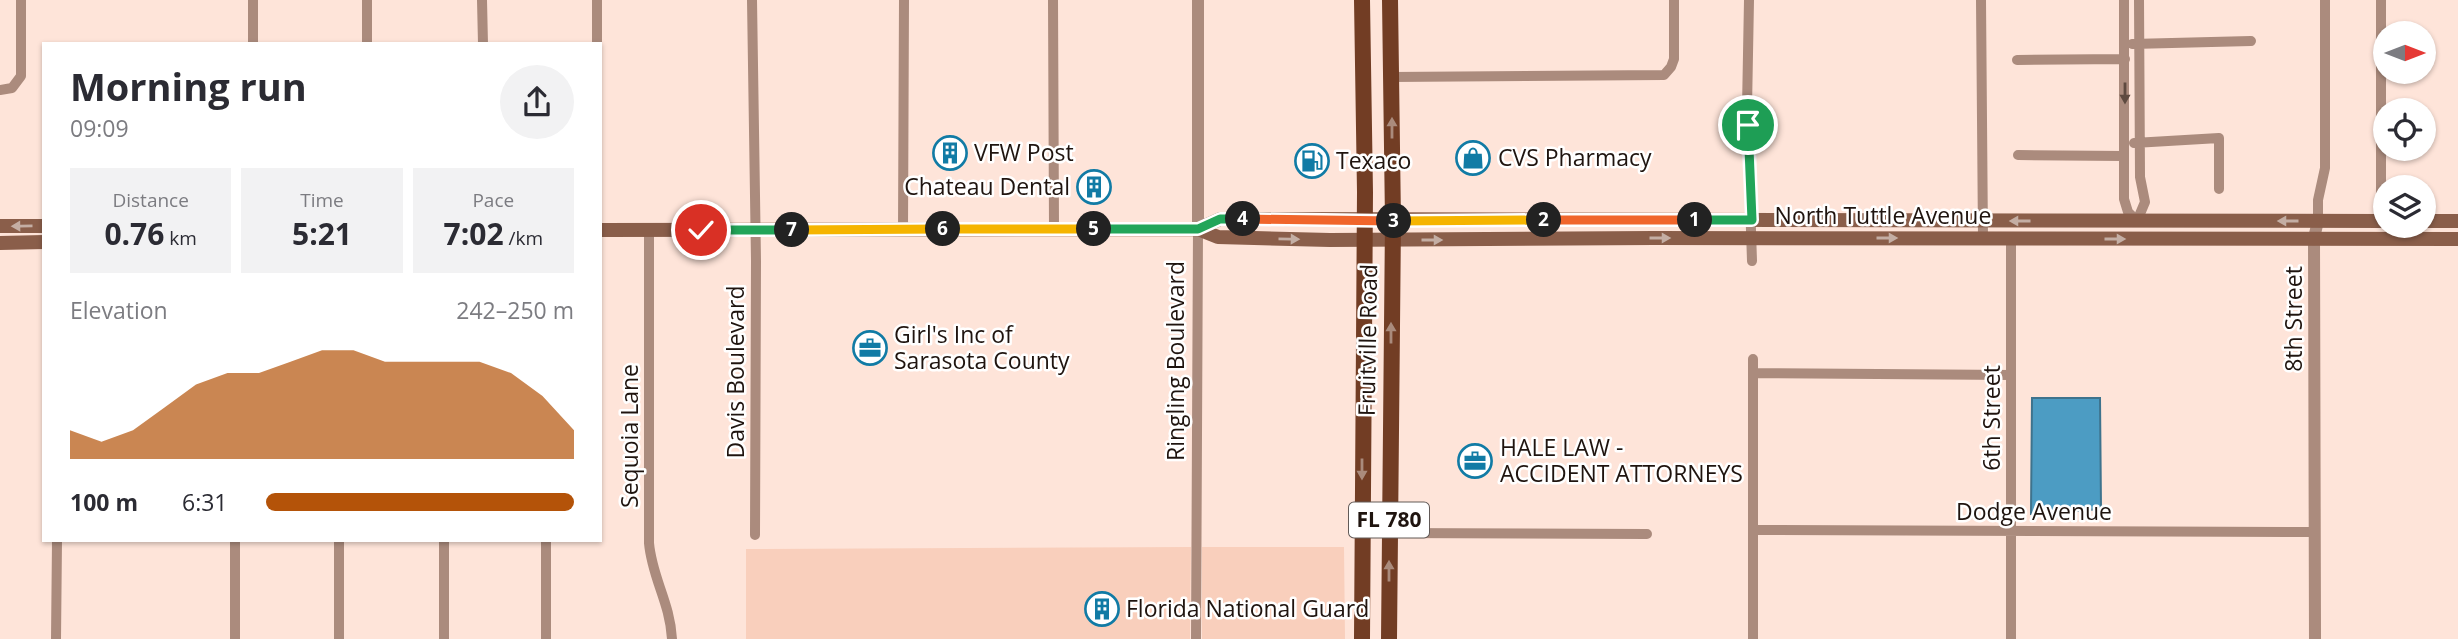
<!DOCTYPE html>
<html lang="en">
<head>
<meta charset="utf-8">
<style>
	:root { --surface:#fff; --page:#f2f2f3; --text:#2b2b33; --muted:#7c7c81; --accent:#b45309 }
	body { margin:0; font-family:"Open Sans",sans-serif; background:var(--page); color:var(--text); height:100vh; display:flex; flex-direction:column; font-size:26px; white-space:nowrap }
	* { box-sizing:border-box; margin:0 }
	p { font-size:23px; color:var(--muted) }
	.icon { flex:none; width:38px; height:38px; fill:none; stroke:currentColor; stroke-width:2; stroke-linecap:round; stroke-linejoin:round }
	.map { position:relative; flex:1; overflow:hidden }
	.panel { position:absolute; left:42px; top:42px; width:560px; height:500px; display:flex; flex-direction:column; background:var(--surface); border-radius:0px; box-shadow:0 2px 5px #0004 }
	.panel>* { flex:none }
	.needle { width:46px; rotate:90deg }
	.fabs { position:absolute; left:2373px; top:21px; display:grid; gap:14px }
	.fabs a { display:grid; place-items:center; width:63px; height:63px; border-radius:50%; background:var(--surface); box-shadow:0 2px 5px #0004; font-size:35px }
	.pin { position:absolute; display:grid; place-items:center; width:60px; height:60px; color:#fff; margin:-30px; border:4px solid #fff; border-radius:50%; box-shadow:0 2px 7px #0007 }
	.km { position:absolute; width:35px; height:35px; margin:-18px; border-radius:50%; background:#222; color:#fff; font-size:19px; line-height:35px; text-align:center }
	.round { display:grid; place-items:center; flex:none; width:74px; height:74px; border-radius:37px; background:var(--page) }
	.summary { display:flex; align-items:center; justify-content:space-between; height:119px; padding:0 28px }
	h1 { font-size:38px; font-weight:700; line-height:52px }
	.stats { display:grid; grid-template-columns:repeat(3,1fr); gap:10px; height:119px; padding:7px 28px }
	.stats div { display:grid; align-content:center; border-radius:0px; background:var(--page); text-align:center }
	.stats b { font-size:30px; font-weight:700 }
	.stats small { font-size:19px; font-weight:400 }
	.stats p { font-size:19px }
	.chart { height:196px; padding:14px 28px }
	.chart p { display:flex; justify-content:space-between }
	.chart svg { width:100%; height:126px; margin-top:7px; fill:var(--accent); opacity:.7 }
	ul { padding:0 28px; list-style:none; font-size:23px }
	li { display:grid; grid-template-columns:112px 84px 1fr; align-items:center; height:52px }
	li i { height:18px; border-radius:9px; background:var(--accent) }
	.map>svg:first-child { display:block }
</style>
</head>
<body>
<div class="map">
<svg width="2458" height="639" viewBox="0 0 2458 639">
	<rect width="100%" height="100%" fill="#fee4d9"/>
	<path fill="#f9cfbc" d="M 1191,547 L 1190,639 L 746,639 L 746,549 Z
		M 1202,547 L 1344,547 L 1345,639 L 1202,639 Z"/>
	<path fill="#4c9cc3" stroke="#3e738d" stroke-width="2" d="M 2032,398 L 2100,398 L 2101,509 L 2031,514 Z"/>
	<g fill="none" stroke-linecap="round" stroke-linejoin="round">
		<path stroke="#ab8b7d" stroke-width="10" d="M 253,0 L 253,44
			M 367,0 L 367,44
			M 482,0 L 483,44
			M 597,0 L 597,44
			M 752,0 L 756,261 L 755,535
			M 1053,0 L 1054,229
			M 1749,0 L 1747,108 L 1752,261
			M 1981,0 L 1983,239
			M 2124,0 L 2124,199 L 2128,212 L 2137,221 L 2145,202 L 2140,177 L 2139,0
			M 2132,44 L 2251,41
			M 2017,60 L 2125,59
			M 1391,77 L 1664,75 L 1671,67 L 1674,59 L 1674,0
			M 0,90 L 12,88 L 21,76 L 21,0
			M 2134,143 L 2219,138 L 2219,189
			M 2018,155 L 2124,156
			M 2318,221 L 2318,200 L 2325,168 L 2325,0
			M 2381,221 L 2381,0
			M 649,230 L 649,543 C 652,578 670,602 672,639
			M 903,230 L 904,0
			M 2011,239 L 2011,639
			M 1753,373 L 2011,375
			M 1753,530 L 2315,532
			M 1390,533 L 1647,534
			M 444,541 L 444,639
			M 546,541 L 546,639
			M 56,639 L 57,541
			M 235,639 L 235,541
			M 339,639 L 339,541
			M 1196,639 L 1198,229
			M 1753,639 L 1753,359"/>
		<path stroke="#ab8b7d" stroke-width="12" d="M 1198,229 L 1198,0
			M 2315,639 L 2314,238 L 2318,221"/>
		<path stroke="#8a5e4a" stroke-width="14" d="M 2424,221 L 2458,221
			M 0,226 L 44,226
			M 1198,229 L 1220,219 L 2385,221
			M 600,230 L 1198,229 L 1218,237 L 1330,240 L 1654,238 L 2458,239
			M 0,243 L 44,242"/>
		<path stroke="#723d24" stroke-width="16" d="M 1362,639 L 1365,192 L 1362,0
			M 1389,639 L 1393,221 L 1390,0"/>
	</g>
	<defs><path id="oneway-solid" d="M-6-.8H1V-3.2L6.5 0L1 3.2V.8H-6Z" transform="scale(1.75)"/></defs>
	<use fill="#5e4a40" href="#oneway-solid" transform="translate(2125 93) rotate(90)"/>
	<g fill="#aa8b7c">
		<use href="#oneway-solid" transform="translate(1392 128) rotate(-90)"/>
		<use href="#oneway-solid" transform="translate(1391 333) rotate(-90)"/>
		<use href="#oneway-solid" transform="translate(1362 469) rotate(90)"/>
		<use href="#oneway-solid" transform="translate(1389 571) rotate(-90)"/>
	</g>
	<g fill="#c4aea4">
		<use href="#oneway-solid" transform="translate(2020 221) rotate(-180)"/>
		<use href="#oneway-solid" transform="translate(2288 221) rotate(-180)"/>
		<use href="#oneway-solid" transform="translate(22 226) rotate(179)"/>
		<use href="#oneway-solid" transform="translate(1660 238)"/>
		<use href="#oneway-solid" transform="translate(1887 238)"/>
		<use href="#oneway-solid" transform="translate(1289 239) rotate(1)"/>
		<use href="#oneway-solid" transform="translate(2115 239)"/>
		<use href="#oneway-solid" transform="translate(1432 240)"/>
	</g>
	<g fill="none" stroke-linecap="round" stroke-linejoin="round">
		<g stroke="#fff" stroke-width="14">
			<path id="split-1" d="M 1695,220 L 1752,220 L 1748,125"/>
		</g>
		<g stroke="#fff" stroke-width="14">
			<path id="split-2" d="M 1544,220 L 1695,220"/>
		</g>
		<g stroke="#fff" stroke-width="14">
			<path id="split-3" d="M 1394,221 L 1544,220"/>
		</g>
		<g stroke="#fff" stroke-width="14">
			<path id="split-4" d="M 1243,219 L 1394,221"/>
		</g>
		<g stroke="#fff" stroke-width="14">
			<path id="split-5" d="M 1094,229 L 1198,229 L 1220,219 L 1243,219"/>
		</g>
		<g stroke="#fff" stroke-width="14">
			<path id="split-6" d="M 943,229 L 1094,229"/>
		</g>
		<g stroke="#fff" stroke-width="14">
			<path id="split-7" d="M 792,230 L 943,229"/>
		</g>
		<g stroke="#fff" stroke-width="14">
			<path id="split-8" d="M 701,230 L 792,230"/>
		</g>
		<use href="#split-1" stroke="#22a559" stroke-width="9"/>
		<use href="#split-2" stroke="#f0652b" stroke-width="9"/>
		<use href="#split-3" stroke="#f5b400" stroke-width="9"/>
		<use href="#split-4" stroke="#f0652b" stroke-width="9"/>
		<use href="#split-5" stroke="#22a559" stroke-width="9"/>
		<use href="#split-6" stroke="#f5b400" stroke-width="9"/>
		<use href="#split-7" stroke="#f5b400" stroke-width="9"/>
		<use href="#split-8" stroke="#22a559" stroke-width="9"/>
	</g>
	<defs>
		<g id="building-ring" transform="scale(1.75)"><circle r="9.5" fill="#fff" stroke="#117ba5" stroke-width="1.5"/><path d="M-4-6H4V6H1V3H-1V6H-4ZM-2.5-4.3h1.7v1.8h-1.7ZM.8-4.3h1.7v1.8H.8ZM-2.5-1h1.7V.8h-1.7ZM.8-1h1.7V.8H.8Z" fill="#117ba5"/></g>
		<g id="shop-ring" transform="scale(1.75)"><circle r="9.5" fill="#fff" stroke="#117ba5" stroke-width="1.5"/><path d="M-5-2.5h2.3a2.7 3.5 0 0 1 5.4 0H5L5.5 6h-11ZM-1.5-2.5h3a1.5 2.3 0 0 0-3 0Z" fill="#117ba5"/></g>
		<g id="fuel-ring" transform="scale(1.75)"><circle r="9.5" fill="#fff" stroke="#117ba5" stroke-width="1.5"/><path d="M-5.5-6h7V0h2V4h1.3V-2.5L3-4.5l.8-.8L6-3V5H2.5V1h-1V6h-7ZM-4.2-4.7v3.2H.2V-4.7Z" fill="#117ba5"/></g>
		<g id="office-ring" transform="scale(1.75)"><circle r="9.5" fill="#fff" stroke="#117ba5" stroke-width="1.5"/><path d="M-6-3h4V-5.5h4V-3h4V5H-6ZM-1-4.5V-3h2v-1.5ZM-6 0V1H6V0Z" fill="#117ba5"/></g>
	</defs>
	<g fill-rule="evenodd">
		<use href="#building-ring" x="950" y="153"/>
		<use href="#shop-ring" x="1473" y="158"/>
		<use href="#fuel-ring" x="1312" y="161"/>
		<use href="#building-ring" x="1094" y="187"/>
		<use href="#office-ring" x="870" y="348"/>
		<use href="#office-ring" x="1475" y="461"/>
		<use href="#building-ring" x="1102" y="609"/>
	</g>
	<g text-anchor="middle" stroke-width="5" stroke-linejoin="round" paint-order="stroke">
		<rect fill="#fff" stroke="#625a57" stroke-width="2" x="1349" y="502.5" width="80" height="35" rx="5"/>
		<g font-size="21" font-weight="bold" fill="#1f140f">
			<text x="1389" y="527">FL 780</text>
		</g>
		<g font-size="23" fill="#1f140f" stroke="#fff" text-anchor="start">
			<text x="974" y="161">VFW Post</text>
			<text x="1498" y="166">CVS Pharmacy</text>
			<text x="1336" y="169">Texaco</text>
			<text x="1070" y="195" text-anchor="end">Chateau Dental</text>
			<text x="894" y="343">Girl's Inc of<tspan x="894" dy="26">Sarasota County</tspan></text>
			<text x="1500" y="456">HALE LAW -<tspan x="1500" dy="26">ACCIDENT ATTORNEYS</tspan></text>
			<text x="1126" y="617">Florida National Guard</text>
		</g>
		<g font-size="23" fill="#1f140f" stroke="#fff">
			<text x="1883" y="224">North Tuttle Avenue</text>
			<text transform="translate(2294 319) rotate(-90)" y="8">8th Street</text>
			<text transform="translate(1368 340) rotate(-89)" y="8">Fruitville Road</text>
			<text transform="translate(1176 361) rotate(-90)" y="8">Ringling Boulevard</text>
			<text transform="translate(736 372) rotate(-90)" y="8">Davis Boulevard</text>
			<text transform="translate(1992 418) rotate(-90)" y="8">6th Street</text>
			<text transform="translate(630 436) rotate(-90)" y="8">Sequoia Lane</text>
			<text x="2034" y="520">Dodge Avenue</text>
		</g>
	</g>
</svg>
<div class="fabs">
<a><svg class="needle" viewBox="-14 -14 28 28"><path d="M0-13l5 13h-10z" fill="#e53935"/><path d="M0 13l5-13h-10z" fill="#7c7c81"/></svg></a>
<a><svg class="icon" aria-label="locate" viewBox="0 0 24 24"><circle cx="12" cy="12" r="6"/><path d="M12 2v4M12 18v4M2 12h4M18 12h4"/></svg></a>
<a><svg class="icon" aria-label="layers" viewBox="0 0 24 24"><path d="M12 4l9 5-9 5-9-5zM3 14l9 5 9-5"/></svg></a>
</div>
<div class="pin" style="left:1748px;top:125px;background:#1e9e55"><svg class="icon" aria-label="arrive" viewBox="0 0 24 24"><path d="M6 21V4h12l-3 4 3 4H6"/></svg></div>
<div class="pin" style="left:701px;top:230px;background:#d93025"><svg class="icon" aria-label="check" viewBox="0 0 24 24"><path d="M5 12l5 5 9-10"/></svg></div>
<b class="km" style="left:1695px;top:220px">1</b>
<b class="km" style="left:1544px;top:220px">2</b>
<b class="km" style="left:1394px;top:221px">3</b>
<b class="km" style="left:1243px;top:219px">4</b>
<b class="km" style="left:1094px;top:229px">5</b>
<b class="km" style="left:943px;top:229px">6</b>
<b class="km" style="left:792px;top:230px">7</b>
<section class="panel">
<div class="summary"><div><h1>Morning run</h1><p>09:09</p></div><a class="round"><svg class="icon" aria-label="share" viewBox="0 0 24 24"><path d="M12 15V3M7 8l5-5 5 5M5 13v7h14v-7"/></svg></a></div>
<div class="stats">
<div><p>Distance</p><b>0.76<small> km</small></b></div>
<div><p>Time</p><b>5:21</b></div>
<div><p>Pace</p><b>7:02<small> /km</small></b></div>
</div>
<div class="chart"><p><span>Elevation</span>242–250 m</p>
<svg viewBox="0 0 160 44" preserveAspectRatio="none"><path d="M0 44V34L10 38L20 34L30 26L40 18L50 14L60 14L70 10L80 6L90 6L100 10L110 10L120 10L130 10L140 14L150 22L160 34V44z"/></svg>
</div>
<ul>
<li><b>100 m</b>6:31<i style="width:100%"></i></li>
</ul>
</section>
</div>
</body>
</html>
